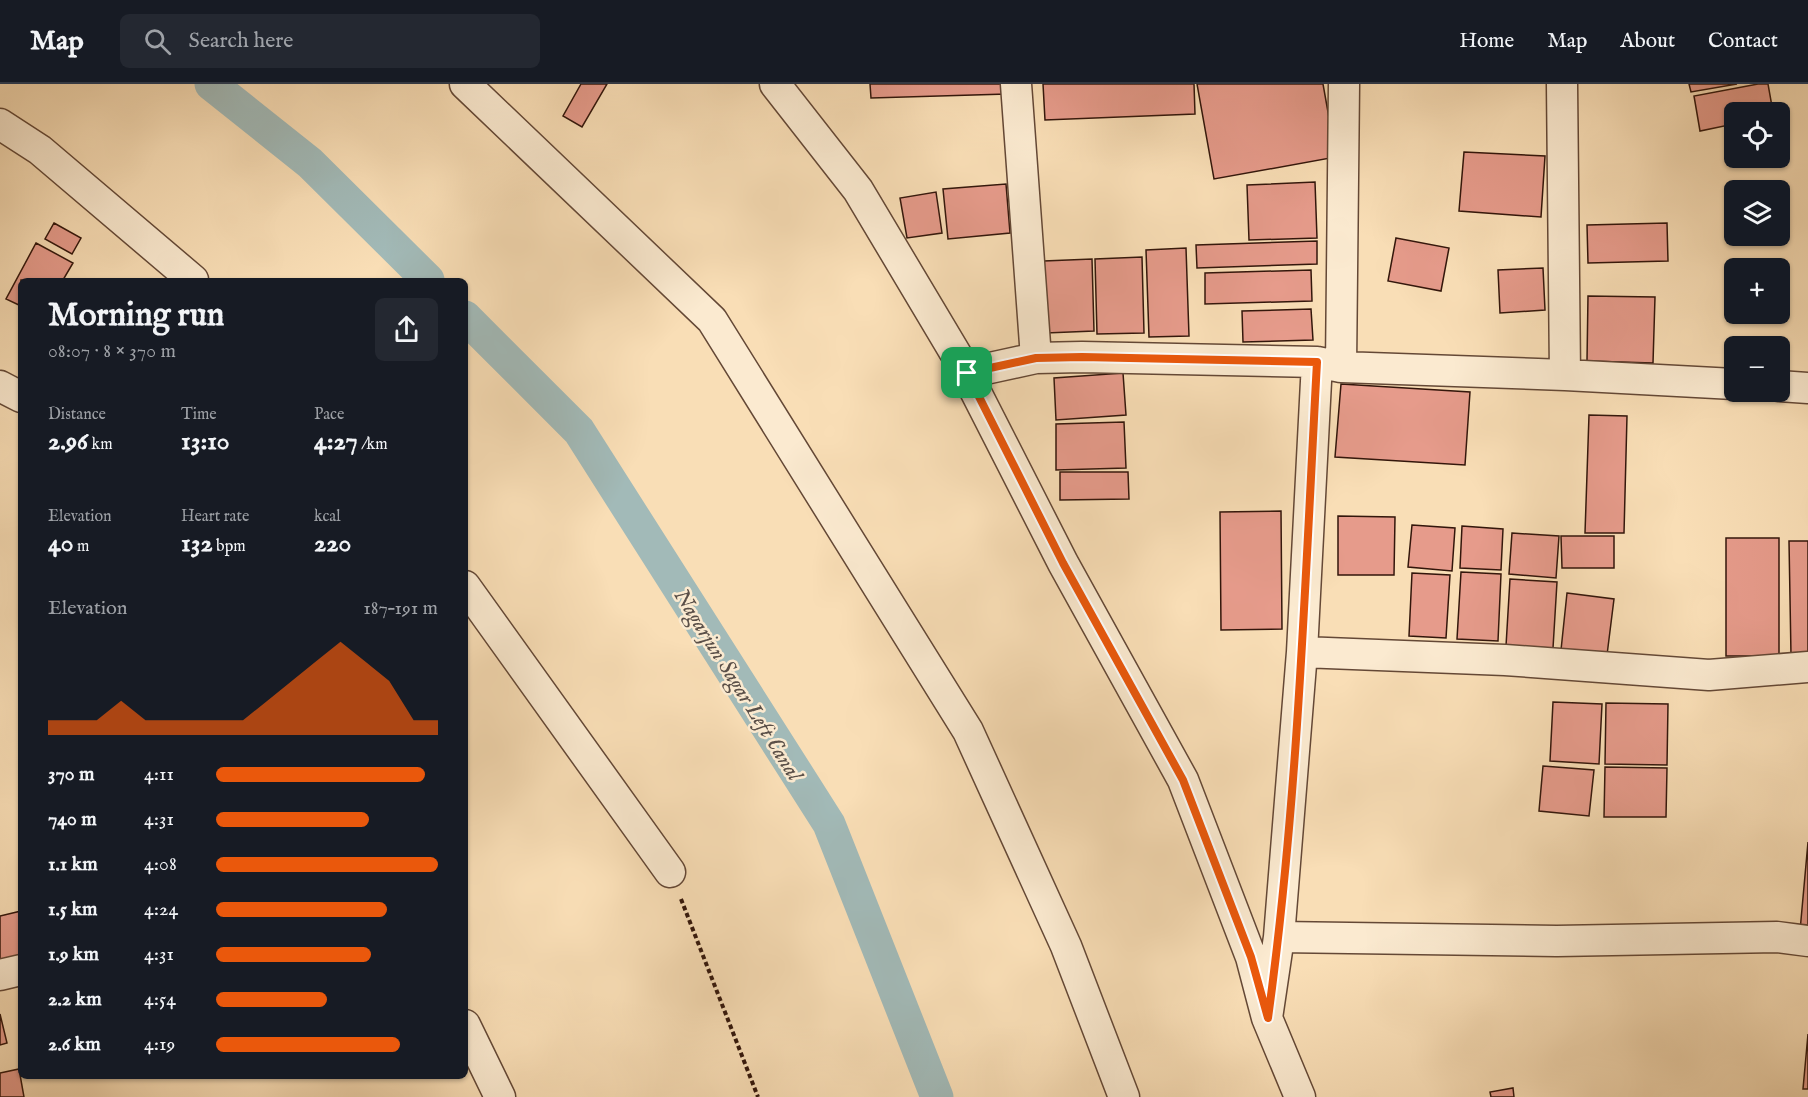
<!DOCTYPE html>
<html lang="en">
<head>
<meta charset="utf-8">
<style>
	:root { --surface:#171b24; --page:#242831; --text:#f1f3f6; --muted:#9ea1a6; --line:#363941; --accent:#ea580c }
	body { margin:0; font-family:"IM FELL English",serif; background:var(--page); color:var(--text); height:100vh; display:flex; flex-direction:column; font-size:22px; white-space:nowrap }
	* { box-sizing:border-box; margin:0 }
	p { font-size:20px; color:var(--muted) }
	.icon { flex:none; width:33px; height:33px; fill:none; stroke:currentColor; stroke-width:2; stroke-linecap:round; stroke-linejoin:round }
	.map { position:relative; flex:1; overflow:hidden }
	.panel { position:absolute; left:18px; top:194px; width:450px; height:801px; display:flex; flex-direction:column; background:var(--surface); border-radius:9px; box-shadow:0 2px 4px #0004 }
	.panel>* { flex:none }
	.buttons { position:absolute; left:1724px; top:18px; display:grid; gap:12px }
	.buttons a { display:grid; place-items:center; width:66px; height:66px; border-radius:9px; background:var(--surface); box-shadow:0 2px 4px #0004; font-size:30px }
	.pin { position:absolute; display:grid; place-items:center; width:51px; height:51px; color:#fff; margin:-26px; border-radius:12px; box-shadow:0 3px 9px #0006 }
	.round { display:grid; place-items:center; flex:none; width:63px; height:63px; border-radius:9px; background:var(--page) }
	.headline { display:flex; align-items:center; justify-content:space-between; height:102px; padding:0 30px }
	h1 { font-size:33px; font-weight:700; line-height:45px }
	.stats { display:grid; grid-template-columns:repeat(3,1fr); gap:9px; height:102px; padding:6px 30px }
	.stats div { display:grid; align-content:center }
	.stats b { font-size:26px; font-weight:700 }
	.stats small { font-size:16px; font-weight:400 }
	.stats p { font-size:16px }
	.chart { height:168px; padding:12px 30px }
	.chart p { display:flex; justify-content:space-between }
	.chart svg { width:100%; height:108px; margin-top:6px; fill:var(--accent); opacity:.7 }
	ul { padding:0 30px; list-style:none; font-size:20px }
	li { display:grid; grid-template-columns:96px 72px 1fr; align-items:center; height:45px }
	li i { height:15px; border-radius:8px; background:var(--accent) }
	header { display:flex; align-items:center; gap:36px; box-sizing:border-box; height:84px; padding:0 30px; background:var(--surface); border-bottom:2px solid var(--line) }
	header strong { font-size:28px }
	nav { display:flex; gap:33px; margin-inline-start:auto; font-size:21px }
	.search { width:420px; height:54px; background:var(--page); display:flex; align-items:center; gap:15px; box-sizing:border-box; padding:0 21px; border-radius:9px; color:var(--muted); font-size:22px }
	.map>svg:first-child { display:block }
</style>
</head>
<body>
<header>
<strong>Map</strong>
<div class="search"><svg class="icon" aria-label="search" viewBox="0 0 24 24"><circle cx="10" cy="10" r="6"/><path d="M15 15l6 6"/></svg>Search here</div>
<nav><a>Home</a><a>Map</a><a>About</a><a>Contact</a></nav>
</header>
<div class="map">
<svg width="1808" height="1013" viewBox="0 0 1808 1013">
	<rect width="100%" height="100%" fill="#f9deb6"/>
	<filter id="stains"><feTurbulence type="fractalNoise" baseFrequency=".00333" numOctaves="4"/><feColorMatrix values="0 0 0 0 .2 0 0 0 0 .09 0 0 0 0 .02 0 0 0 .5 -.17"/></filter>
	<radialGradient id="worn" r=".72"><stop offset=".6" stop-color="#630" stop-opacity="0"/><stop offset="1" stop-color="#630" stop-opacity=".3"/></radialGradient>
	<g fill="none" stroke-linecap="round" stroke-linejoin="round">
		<path stroke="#a2bab8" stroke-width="33" d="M 211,0 L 310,79 L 428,196
			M 465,233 L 579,347 L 829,740 L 937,1013"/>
	</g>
	<path fill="#e69b8b" stroke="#33160b" stroke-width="1.5" d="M 581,0 L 607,0 L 582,43 L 563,32 Z
		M 870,0 L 1007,0 L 1007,10 L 871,14 Z
		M 1043,0 L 1194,0 L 1195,30 L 1045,36 Z
		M 1197,0 L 1323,0 L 1336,73 L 1214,95 Z
		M 1689,0 L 1737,0 L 1691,8 Z
		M 1758,0 L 1768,0 L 1773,28 L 1734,28 L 1734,40 L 1700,47 L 1694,12 Z
		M 1464,68 L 1545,72 L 1541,133 L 1459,127 Z
		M 1315,98 L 1317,154 L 1249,156 L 1247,101 Z
		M 1006,100 L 1010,149 L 948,155 L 943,105 Z
		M 936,108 L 942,149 L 907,154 L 900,114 Z
		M 54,139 L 81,154 L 72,170 L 45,155 Z
		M 1667,139 L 1668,177 L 1588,179 L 1587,141 Z
		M 1396,154 L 1449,164 L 1441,207 L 1388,197 Z
		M 1317,157 L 1317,180 L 1197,184 L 1196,161 Z
		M 36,159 L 73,179 L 63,196 L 21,196 L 21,222 L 6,215 Z
		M 1186,164 L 1189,252 L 1149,253 L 1146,166 Z
		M 1142,173 L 1144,249 L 1097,250 L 1095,175 Z
		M 1092,175 L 1094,247 L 1046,249 L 1044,177 Z
		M 1543,184 L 1545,226 L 1500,229 L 1498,186 Z
		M 1311,186 L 1312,217 L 1205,220 L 1205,189 Z
		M 1588,212 L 1655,213 L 1653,279 L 1587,277 Z
		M 1311,225 L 1313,256 L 1243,258 L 1242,227 Z
		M 1123,289 L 1126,331 L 1056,336 L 1054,294 Z
		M 1341,300 L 1470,308 L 1465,381 L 1335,373 Z
		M 1589,331 L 1627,332 L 1624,449 L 1585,449 Z
		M 1124,338 L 1126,384 L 1056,386 L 1056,340 Z
		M 1060,388 L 1128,388 L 1129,415 L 1060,416 Z
		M 1281,427 L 1282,545 L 1221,546 L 1220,428 Z
		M 1338,432 L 1395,433 L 1394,491 L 1338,491 Z
		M 1412,441 L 1455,444 L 1452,487 L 1408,483 Z
		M 1462,442 L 1503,445 L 1501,486 L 1460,484 Z
		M 1512,449 L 1559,452 L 1556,494 L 1509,490 Z
		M 1561,452 L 1614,452 L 1614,484 L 1562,484 Z
		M 1726,454 L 1779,454 L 1779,572 L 1726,572 Z
		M 1789,457 L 1808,457 L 1808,570 L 1791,571 Z
		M 1461,488 L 1501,490 L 1498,557 L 1457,555 Z
		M 1412,489 L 1450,491 L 1446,554 L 1409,552 Z
		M 1510,495 L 1557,498 L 1553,564 L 1506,562 Z
		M 1567,509 L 1614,515 L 1607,571 L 1561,566 Z
		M 1553,618 L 1602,620 L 1599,680 L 1550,677 Z
		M 1606,619 L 1668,620 L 1667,681 L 1605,680 Z
		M 1543,682 L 1594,686 L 1589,732 L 1539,727 Z
		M 1605,683 L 1667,684 L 1666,733 L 1604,733 Z
		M 1808,758 L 1808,848 L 1800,847 Z
		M 21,827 L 21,877 L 0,881 L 0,832 Z
		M 0,930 L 7,959 L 0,961 Z
		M 1808,950 L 1808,1005 L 1803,1005 Z
		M 19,985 L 24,1013 L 0,1013 L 0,989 Z
		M 1513,1004 L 1514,1013 L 1491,1013 L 1490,1008 Z"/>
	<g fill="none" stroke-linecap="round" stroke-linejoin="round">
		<g stroke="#644836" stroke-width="33">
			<path id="street" d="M 465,0 L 712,236 L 968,647 L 1066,862 L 1124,1013
				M 775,0 L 858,106 L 960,277 L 1063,479 L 1183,696 L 1251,873 L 1267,934
				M 1016,0 L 1036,274
				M 1562,0 L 1565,291
				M 0,40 L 40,66 L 193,196
				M 1341,283 L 1344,0
				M 967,289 L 1036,274 L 1082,273 L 1317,278 L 1341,283 L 1565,291 L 1734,300
				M 0,302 L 21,313
				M 1779,302 L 1808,304
				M 465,502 L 670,788
				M 1302,568 L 1505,576 L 1709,591 L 1808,583
				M 1279,853 L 1557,857 L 1777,853 L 1808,857
				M 0,891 L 21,886
				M 465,941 L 500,1013
				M 1300,1013 L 1267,934 L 1279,853 L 1302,568 L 1317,278"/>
		</g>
		<path stroke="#33160b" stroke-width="4" stroke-dasharray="4.5 3" stroke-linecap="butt" d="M 681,815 L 758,1013"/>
		<use href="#street" stroke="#fbead0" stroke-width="30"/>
	</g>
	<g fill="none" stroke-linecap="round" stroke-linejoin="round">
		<g stroke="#fff" stroke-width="12">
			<path id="route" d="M 1082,273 L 1317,278 C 1305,497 1298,717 1268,934 L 1251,873 L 1183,696 L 1063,479 L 967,289 L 1036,274 Z"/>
		</g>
		<use href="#route" stroke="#ea580c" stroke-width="8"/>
	</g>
	<g text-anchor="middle" stroke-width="5" stroke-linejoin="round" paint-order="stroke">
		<g font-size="22" font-style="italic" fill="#5a4f48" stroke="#fbead0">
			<text transform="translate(739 600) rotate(58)" y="8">Nagarjun Sagar Left Canal</text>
		</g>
	</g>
	<rect width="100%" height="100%" filter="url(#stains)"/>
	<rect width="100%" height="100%" fill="url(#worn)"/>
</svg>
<div class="buttons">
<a><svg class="icon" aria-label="locate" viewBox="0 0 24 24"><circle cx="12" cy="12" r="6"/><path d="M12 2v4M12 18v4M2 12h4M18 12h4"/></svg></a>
<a><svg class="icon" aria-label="layers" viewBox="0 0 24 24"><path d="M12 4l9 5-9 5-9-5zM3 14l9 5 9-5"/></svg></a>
<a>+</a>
<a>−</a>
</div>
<div class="pin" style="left:967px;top:289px;background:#1e9e55"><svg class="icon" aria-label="arrive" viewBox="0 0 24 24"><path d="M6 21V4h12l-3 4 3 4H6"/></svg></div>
<section class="panel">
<div class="headline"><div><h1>Morning run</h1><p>08:07 · 8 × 370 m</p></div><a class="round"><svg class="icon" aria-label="share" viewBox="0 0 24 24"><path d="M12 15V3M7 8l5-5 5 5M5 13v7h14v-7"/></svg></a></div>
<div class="stats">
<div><p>Distance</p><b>2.96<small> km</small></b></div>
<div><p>Time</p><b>13:10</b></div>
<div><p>Pace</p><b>4:27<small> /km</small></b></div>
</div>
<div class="stats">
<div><p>Elevation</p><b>40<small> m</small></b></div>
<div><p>Heart rate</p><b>132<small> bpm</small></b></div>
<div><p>kcal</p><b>220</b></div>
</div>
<div class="chart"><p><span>Elevation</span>187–191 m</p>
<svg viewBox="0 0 160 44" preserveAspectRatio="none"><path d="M0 44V38L10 38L20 38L30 30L40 38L50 38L60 38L70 38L80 38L90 30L100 22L110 14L120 6L130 14L140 22L150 38L160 38V44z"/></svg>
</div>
<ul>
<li><b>370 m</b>4:11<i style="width:94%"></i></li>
<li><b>740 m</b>4:31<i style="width:69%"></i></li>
<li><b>1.1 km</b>4:08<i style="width:100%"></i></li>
<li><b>1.5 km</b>4:24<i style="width:77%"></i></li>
<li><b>1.9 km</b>4:31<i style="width:70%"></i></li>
<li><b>2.2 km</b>4:54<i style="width:50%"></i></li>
<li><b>2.6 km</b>4:19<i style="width:83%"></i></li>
</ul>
</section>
</div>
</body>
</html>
